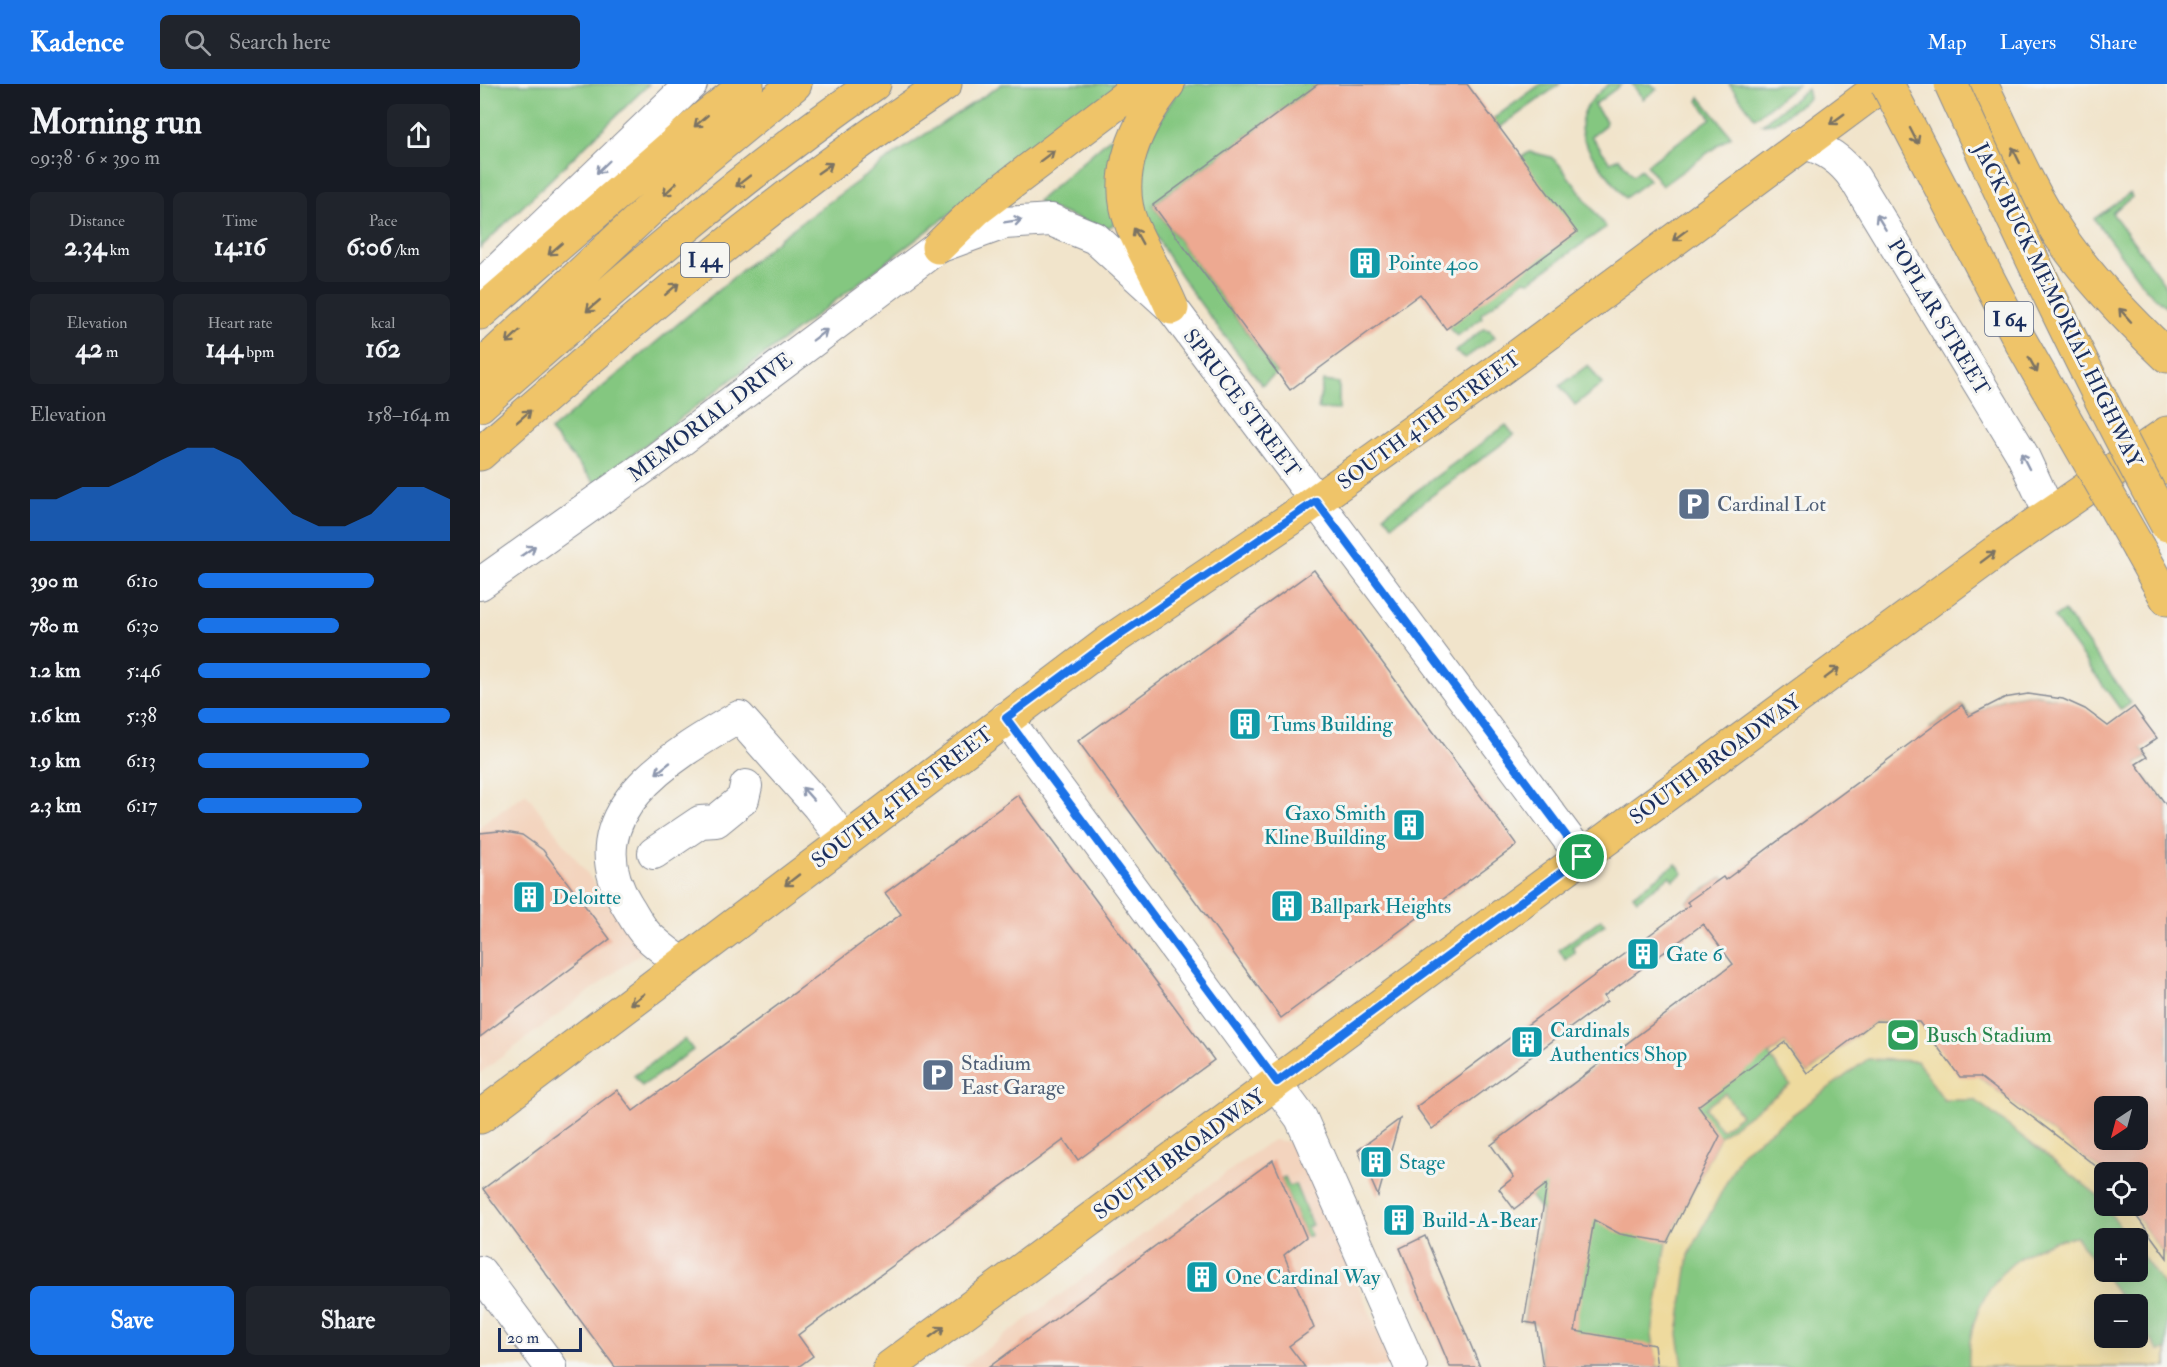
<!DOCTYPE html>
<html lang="en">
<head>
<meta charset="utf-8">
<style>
	:root { --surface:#171b24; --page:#20242c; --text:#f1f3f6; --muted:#9ea1a6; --accent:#1a73e8 }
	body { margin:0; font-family:"IM FELL Double Pica",serif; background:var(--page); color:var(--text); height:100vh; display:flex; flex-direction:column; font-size:22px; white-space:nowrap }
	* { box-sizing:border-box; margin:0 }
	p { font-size:20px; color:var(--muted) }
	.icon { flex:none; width:33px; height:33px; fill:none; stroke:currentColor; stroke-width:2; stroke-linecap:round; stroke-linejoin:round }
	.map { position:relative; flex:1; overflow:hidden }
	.side { display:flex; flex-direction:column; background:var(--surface); width:480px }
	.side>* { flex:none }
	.needle { width:39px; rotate:216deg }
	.controls { position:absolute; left:1614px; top:1012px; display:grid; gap:12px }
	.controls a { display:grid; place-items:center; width:54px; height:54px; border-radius:9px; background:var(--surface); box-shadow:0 6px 24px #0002; font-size:30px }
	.scale { position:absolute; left:18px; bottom:15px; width:84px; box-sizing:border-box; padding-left:6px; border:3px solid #1b2f5e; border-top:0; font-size:16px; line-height:21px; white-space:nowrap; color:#1b2f5e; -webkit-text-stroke:4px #f6f6f2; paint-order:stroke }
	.pin { position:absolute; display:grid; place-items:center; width:51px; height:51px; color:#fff; margin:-26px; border:3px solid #fff; border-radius:50%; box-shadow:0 2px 6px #0007 }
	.round { display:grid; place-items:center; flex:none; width:63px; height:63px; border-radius:9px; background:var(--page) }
	.summary { display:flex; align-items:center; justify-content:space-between; height:102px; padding:0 30px }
	h1 { font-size:33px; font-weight:700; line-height:45px }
	.metrics { display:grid; grid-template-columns:repeat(3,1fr); gap:9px; height:102px; padding:6px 30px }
	.metrics div { display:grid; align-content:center; border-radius:9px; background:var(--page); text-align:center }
	.metrics b { font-size:26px; font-weight:700 }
	.metrics small { font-size:16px; font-weight:400 }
	.metrics p { font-size:16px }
	.chart { height:168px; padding:12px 30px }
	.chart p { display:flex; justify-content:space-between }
	.chart svg { width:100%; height:108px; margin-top:6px; fill:var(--accent); opacity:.7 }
	.primary-button { display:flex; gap:12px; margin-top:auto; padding:12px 30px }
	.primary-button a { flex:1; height:69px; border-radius:9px; background:var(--accent); color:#fff; font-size:24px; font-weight:700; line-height:69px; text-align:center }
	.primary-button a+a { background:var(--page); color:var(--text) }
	ul { padding:0 30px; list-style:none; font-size:20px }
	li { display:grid; grid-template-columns:96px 72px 1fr; align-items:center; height:45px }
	li i { height:15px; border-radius:8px; background:var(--accent) }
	header { display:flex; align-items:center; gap:36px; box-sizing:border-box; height:84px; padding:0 30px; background:var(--accent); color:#fff }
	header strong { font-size:28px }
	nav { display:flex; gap:33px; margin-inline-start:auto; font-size:21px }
	.search { width:420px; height:54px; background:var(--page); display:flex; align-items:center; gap:15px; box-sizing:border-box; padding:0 21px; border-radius:9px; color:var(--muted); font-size:22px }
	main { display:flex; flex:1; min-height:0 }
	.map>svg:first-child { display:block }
</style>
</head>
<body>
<header>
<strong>Kadence</strong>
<div class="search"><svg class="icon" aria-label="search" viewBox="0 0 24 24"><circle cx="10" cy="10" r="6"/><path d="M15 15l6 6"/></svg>Search here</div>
<nav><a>Map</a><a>Layers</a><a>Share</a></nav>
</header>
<main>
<section class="side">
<div class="summary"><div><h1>Morning run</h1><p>09:38 · 6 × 390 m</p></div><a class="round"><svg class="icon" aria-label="share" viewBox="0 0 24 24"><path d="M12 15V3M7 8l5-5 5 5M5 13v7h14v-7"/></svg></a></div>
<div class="metrics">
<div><p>Distance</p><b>2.34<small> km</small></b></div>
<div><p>Time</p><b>14:16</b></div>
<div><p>Pace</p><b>6:06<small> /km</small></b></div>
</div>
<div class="metrics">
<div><p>Elevation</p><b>42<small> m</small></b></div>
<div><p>Heart rate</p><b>144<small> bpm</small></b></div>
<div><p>kcal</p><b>162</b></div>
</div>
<div class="chart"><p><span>Elevation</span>158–164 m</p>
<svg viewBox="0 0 160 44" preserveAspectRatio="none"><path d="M0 44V27L10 27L20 22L30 22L40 17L50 11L60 6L70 6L80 11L90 22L100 33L110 38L120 38L130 33L140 22L150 22L160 27V44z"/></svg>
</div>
<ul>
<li><b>390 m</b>6:10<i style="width:70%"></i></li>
<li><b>780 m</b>6:30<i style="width:56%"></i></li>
<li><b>1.2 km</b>5:46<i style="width:92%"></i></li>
<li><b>1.6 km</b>5:38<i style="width:100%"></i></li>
<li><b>1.9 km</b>6:13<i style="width:68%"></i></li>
<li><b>2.3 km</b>6:17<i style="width:65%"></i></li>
</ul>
<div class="primary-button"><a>Save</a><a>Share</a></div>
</section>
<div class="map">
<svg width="1687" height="1283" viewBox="0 0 1687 1283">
	<rect width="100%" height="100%" fill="#f6f6f2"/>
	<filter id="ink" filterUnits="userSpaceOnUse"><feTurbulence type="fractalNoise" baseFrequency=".0167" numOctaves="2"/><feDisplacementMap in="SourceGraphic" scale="12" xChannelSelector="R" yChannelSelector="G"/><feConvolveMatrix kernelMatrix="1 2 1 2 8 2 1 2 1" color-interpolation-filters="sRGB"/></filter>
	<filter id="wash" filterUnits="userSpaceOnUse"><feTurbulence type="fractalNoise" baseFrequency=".008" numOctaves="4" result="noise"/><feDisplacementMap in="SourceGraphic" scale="24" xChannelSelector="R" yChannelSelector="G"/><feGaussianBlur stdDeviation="1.35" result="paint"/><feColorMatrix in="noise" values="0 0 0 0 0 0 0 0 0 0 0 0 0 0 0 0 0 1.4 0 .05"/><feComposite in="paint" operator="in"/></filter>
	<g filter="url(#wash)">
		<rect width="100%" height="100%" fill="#f1e4cb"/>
		<path fill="#f3d4be" d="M 46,709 L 165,866 L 0,989 L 0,742 Z
			M 794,1056 L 810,1058 L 822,1070 L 913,1283 L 482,1283 L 786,1060 Z"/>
		<path fill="#84c780" stroke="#507b6f" stroke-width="1.5" fill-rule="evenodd" d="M 0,0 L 169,0 L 0,164 Z
			M 522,0 L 641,0 L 115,399 L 70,347 L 304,151 L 418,68 Z
			M 702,0 L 838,0 L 673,121 L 797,289 L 782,301 C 749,256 660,151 657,100 C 655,73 688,23 702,0 Z
			M 1061,0 L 1080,0 L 1019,44 L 1013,35 Z
			M 1129,0 L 1142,0 L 1114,21 L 1126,37 L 1125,41 L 1111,52 L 1130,78 L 1139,74 L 1153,91 L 1161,85 L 1169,96 L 1145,114 C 1115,71 1072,43 1129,0 Z
			M 1152,0 L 1171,0 L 1177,5 L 1163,15 Z
			M 1249,0 L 1318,0 L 1275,34 Z
			M 1327,5 L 1329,14 L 1294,39 L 1282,40 Z
			M 1220,13 L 1251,52 L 1182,102 L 1167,81 L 1231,34 L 1218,17 Z
			M 631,53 L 641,60 L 635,140 L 625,145 L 562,121 L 558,117 Z
			M 1050,68 L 1071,73 L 1079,80 L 1126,143 L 1050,197 L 1044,196 L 1001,230 L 1002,234 L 977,252 L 968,243 L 1041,73 Z
			M 1650,109 L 1652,113 L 1632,129 L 1687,203 L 1687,224 L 1667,206 L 1614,135 Z
			M 1003,245 L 1010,246 L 1015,253 L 985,274 L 975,268 Z
			M 1108,281 L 1122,300 L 1095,321 L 1080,302 Z
			M 843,297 L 859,299 L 859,326 L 838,325 Z
			M 1026,341 L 1034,351 L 912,441 L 904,431 Z
			M 1584,527 L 1651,619 L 1641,626 L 1574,534 Z
			M 1548,610 C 1584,612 1604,624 1631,648 L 1648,647 L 1667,673 L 1652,683 L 1661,697 L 1666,694 L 1687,722 L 1687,1283 L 1063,1283 L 1059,1260 L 1080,1256 L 1082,1244 L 1044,1238 L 1062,1127 L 1011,1061 L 1256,879 L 1207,818 L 1243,793 L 1249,801 L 1454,651 L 1450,644 L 1482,621 L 1490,632 L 1524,614 ZM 1624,1023 L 1658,1023 L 1658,1056 L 1624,1056 ZM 1624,1089 L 1658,1089 L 1658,1122 L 1624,1122 ZM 1624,1155 L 1658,1155 L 1658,1188 L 1624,1188 ZM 1624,1221 L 1658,1221 L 1658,1254 L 1624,1254 Z
			M 1196,780 L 1203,789 L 1193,796 L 1190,792 L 1157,816 L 1153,811 Z
			M 1121,835 L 1125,840 L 1092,863 L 1095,868 L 1085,876 L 1079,866 Z
			M 205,955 L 213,966 L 162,1002 L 154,992 Z
			M 805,1093 L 809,1102 L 815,1100 L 832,1141 L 827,1143 L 831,1151 L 826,1153 L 801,1095 Z"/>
		<path fill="#eeda9e" stroke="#84847e" stroke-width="1.5" d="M 1396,937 L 1439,938 L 1500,993 L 1625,1089 L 1624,1121 L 1616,1110 L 1495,1016 L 1464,1016 L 1437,977 L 1388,975 L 1262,1068 L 1209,1171 L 1198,1250 L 1203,1283 L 1177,1283 L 1172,1250 L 1187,1158 L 1240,1052 L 1310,1001 L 1289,971 L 1305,958 L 1327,989 Z
			M 1245,1009 L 1261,1031 L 1241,1046 L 1225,1024 Z
			M 1625,1122 L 1649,1122 L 1687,1174 L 1687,1206 L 1658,1166 L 1658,1155 L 1649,1155 Z
			M 1596,1153 L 1646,1221 L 1624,1221 L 1624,1254 L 1658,1254 L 1658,1237 L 1679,1267 L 1687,1266 L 1687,1283 L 1489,1283 C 1485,1219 1530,1159 1596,1153 Z"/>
		<g id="blocks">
			<path fill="#eda991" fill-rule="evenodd" d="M 838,0 L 987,0 L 1097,148 L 966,245 L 940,210 L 810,306 L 673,121 Z
				M 834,486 L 1037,761 L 801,934 L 598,657 Z
				M 1548,610 L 1583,615 L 1605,625 L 1628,642 L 1654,623 L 1677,654 L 1661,665 L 1667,673 L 1656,680 L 1687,722 L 1687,1174 L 1649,1122 L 1658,1122 L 1658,1089 L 1625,1089 L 1500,993 L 1480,993 L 1439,938 L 1396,937 L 1327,989 L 1305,958 L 1218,1022 L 1240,1052 L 1187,1158 L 1140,1150 L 1114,1136 L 1095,1247 L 1174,1261 L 1177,1283 L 1063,1283 L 1056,1240 L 1044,1238 L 1067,1100 L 1034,1125 L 1019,1105 L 1034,1093 L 1011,1061 L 1253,880 L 1223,840 L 1124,912 L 1127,917 L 952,1045 L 936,1023 L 1210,821 L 1207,818 L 1243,793 L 1245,796 L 1482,621 L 1489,632 L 1524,614 ZM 1624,1023 L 1658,1023 L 1658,1056 L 1624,1056 Z
				M 538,711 L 734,976 L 598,1076 L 584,1056 L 470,1140 L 318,1251 L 333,1272 L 318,1283 L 135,1283 L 3,1105 L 137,1006 L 153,1027 L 347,885 L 421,830 L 405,809 Z
				M 19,747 L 42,751 L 63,766 L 130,855 L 0,953 L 0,749 Z
				M 920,1035 L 898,1112 L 878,1066 Z
				M 793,1076 L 826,1153 L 804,1171 L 834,1244 L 809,1262 L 825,1283 L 509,1283 Z
				M 945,1152 L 1000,1283 L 970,1283 L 920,1164 Z"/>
		</g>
	</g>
	<g filter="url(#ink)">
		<use href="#blocks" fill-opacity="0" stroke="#868a94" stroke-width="1.5"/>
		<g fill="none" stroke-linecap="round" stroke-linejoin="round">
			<g stroke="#868a94" stroke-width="34">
				<path id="minor" d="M 1323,59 C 1344,64 1363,77 1375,95 L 1542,370 L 1570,430
					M 0,203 L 211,0
					M 0,500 L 176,375 L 458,163 L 524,139 L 571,136 L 615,154 L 692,224 L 1102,773
					M 526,634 L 821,1034 L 931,1283
					M 174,769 L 220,738 L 236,737 L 263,715 L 266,702
					M 203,880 C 191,871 178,862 167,851 C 159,843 153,830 147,821 C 91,731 191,672 259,633 L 338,722 L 364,756
					M 0,1188 L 71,1283"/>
			</g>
			<g stroke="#868a94" stroke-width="35">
				<path id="major" d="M 0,1033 L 630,557 L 809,436 L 1023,283 L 1404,0
					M 410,1283 L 1525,461 L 1687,349"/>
			</g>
			<g stroke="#868a94" stroke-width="35">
				<path id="highway" d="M 688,0 C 657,39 632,91 652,141 C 664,169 680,195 692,224
					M 1501,0 C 1526,50 1548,105 1580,152 C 1610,196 1648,235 1687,272
					M 458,163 L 497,125 L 662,0
					M 0,229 L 224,34 L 267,0
					M 0,284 L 218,80 L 315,0
					M 0,321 C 128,209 254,96 394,0
					M 0,370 C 149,239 299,109 465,0
					M 1637,384 L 1687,383
					M 1659,465 L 1687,515"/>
			</g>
			<use href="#minor" stroke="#fff" stroke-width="32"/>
			<use href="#major" stroke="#efc469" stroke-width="33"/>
			<use href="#highway" stroke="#efc469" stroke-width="33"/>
			<g stroke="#868a94" stroke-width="35" stroke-linecap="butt">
				<path id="highway-bridge" d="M 1407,0 L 1541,258 L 1659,465
					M 1471,0 C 1539,149 1608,297 1687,441"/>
			</g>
			<use href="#highway-bridge" stroke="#efc469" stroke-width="33"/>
		</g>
		<defs><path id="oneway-shaft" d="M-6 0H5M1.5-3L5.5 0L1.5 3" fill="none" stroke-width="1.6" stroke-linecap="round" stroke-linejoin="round" transform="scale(1.5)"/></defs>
		<g stroke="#7a7263">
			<use href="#oneway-shaft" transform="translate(1357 35) rotate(144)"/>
			<use href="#oneway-shaft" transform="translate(221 37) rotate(139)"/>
			<use href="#oneway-shaft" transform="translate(1434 52) rotate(63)"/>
			<use href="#oneway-shaft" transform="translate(1536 71) rotate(-116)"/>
			<use href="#oneway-shaft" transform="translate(567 72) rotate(-37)"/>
			<use href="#oneway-shaft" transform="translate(345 84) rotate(-35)"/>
			<use href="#oneway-shaft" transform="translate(263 97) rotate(142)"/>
			<use href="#oneway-shaft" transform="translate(190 105) rotate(137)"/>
			<use href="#oneway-shaft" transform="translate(1200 151) rotate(143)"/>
			<use href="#oneway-shaft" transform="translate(658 152) rotate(-119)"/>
			<use href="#oneway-shaft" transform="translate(75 165) rotate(139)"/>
			<use href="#oneway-shaft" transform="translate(192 205) rotate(-41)"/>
			<use href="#oneway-shaft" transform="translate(113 222) rotate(139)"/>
			<use href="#oneway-shaft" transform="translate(1645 231) rotate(-132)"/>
			<use href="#oneway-shaft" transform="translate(33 253) rotate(137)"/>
			<use href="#oneway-shaft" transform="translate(1553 281) rotate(61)"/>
			<use href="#oneway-shaft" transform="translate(44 332) rotate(-41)"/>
			<use href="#oneway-shaft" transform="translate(1508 473) rotate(-37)"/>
			<use href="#oneway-shaft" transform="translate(1352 589) rotate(-37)"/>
			<use href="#oneway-shaft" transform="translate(312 796) rotate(142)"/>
			<use href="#oneway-shaft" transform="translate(157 915) rotate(143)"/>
			<use href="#oneway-shaft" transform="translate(457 1248) rotate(-36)"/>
		</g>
		<g stroke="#8d97ae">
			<use href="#oneway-shaft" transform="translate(123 83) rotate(136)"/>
			<use href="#oneway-shaft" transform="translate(533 137) rotate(-9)"/>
			<use href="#oneway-shaft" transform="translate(1401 138) rotate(-121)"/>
			<use href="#oneway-shaft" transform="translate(340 251) rotate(-37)"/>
			<use href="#oneway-shaft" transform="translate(1545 377) rotate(-117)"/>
			<use href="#oneway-shaft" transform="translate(48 467) rotate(-35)"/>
			<use href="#oneway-shaft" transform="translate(183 684) rotate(142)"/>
			<use href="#oneway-shaft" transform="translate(328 710) rotate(-132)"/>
		</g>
	</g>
	<g fill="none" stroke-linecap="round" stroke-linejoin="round" filter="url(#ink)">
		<g stroke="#fff" stroke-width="12">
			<path id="route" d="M 836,417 L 1102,773 L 797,998 L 526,634 L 630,557 Z"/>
		</g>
		<use href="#route" stroke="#1a73e8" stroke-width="8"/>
	</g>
	<defs>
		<g id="building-square" transform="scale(1.725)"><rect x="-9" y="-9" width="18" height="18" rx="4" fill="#0f9aa8" stroke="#f6f6f2"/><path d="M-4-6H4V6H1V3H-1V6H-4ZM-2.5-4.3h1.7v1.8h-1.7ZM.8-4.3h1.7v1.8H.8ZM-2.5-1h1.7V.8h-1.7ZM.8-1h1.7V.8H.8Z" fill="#fff"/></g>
		<g id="parking-square" transform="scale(1.725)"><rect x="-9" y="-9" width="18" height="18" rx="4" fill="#5c6f8a" stroke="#f6f6f2"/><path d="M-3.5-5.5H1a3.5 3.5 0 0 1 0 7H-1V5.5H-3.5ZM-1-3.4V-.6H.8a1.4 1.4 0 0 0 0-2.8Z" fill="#fff"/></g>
		<g id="stadium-square" transform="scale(1.725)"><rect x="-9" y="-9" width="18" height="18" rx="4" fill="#2e9e5b" stroke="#f6f6f2"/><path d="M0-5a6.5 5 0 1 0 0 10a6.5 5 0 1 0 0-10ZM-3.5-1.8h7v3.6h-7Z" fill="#fff"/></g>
	</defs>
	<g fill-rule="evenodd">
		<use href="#building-square" x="885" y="179"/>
		<use href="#parking-square" x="1214" y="420"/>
		<use href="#building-square" x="765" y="640"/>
		<use href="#building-square" x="929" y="741"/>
		<use href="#building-square" x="49" y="813"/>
		<use href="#building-square" x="807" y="822"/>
		<use href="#building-square" x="1163" y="870"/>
		<use href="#stadium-square" x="1423" y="951"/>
		<use href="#building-square" x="1047" y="958"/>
		<use href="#parking-square" x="458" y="991"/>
		<use href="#building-square" x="896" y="1078"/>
		<use href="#building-square" x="919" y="1136"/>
		<use href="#building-square" x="722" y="1193"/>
	</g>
	<g text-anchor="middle" stroke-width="6" stroke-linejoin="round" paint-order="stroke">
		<g fill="#f6f6f2" stroke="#5d6b8a" stroke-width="1.5">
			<rect x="201" y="159" width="48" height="34" rx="4.5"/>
			<rect x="1505" y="218" width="48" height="34" rx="4.5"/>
		</g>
		<g font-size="20" font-weight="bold" fill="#1b2f5e">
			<text x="225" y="183">I 44</text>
			<text x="1529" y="242">I 64</text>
		</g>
		<g font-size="21" fill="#0d838f" stroke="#f6f6f2" text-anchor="start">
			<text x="908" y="186">Pointe 400</text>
			<text x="788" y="647">Tums Building</text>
			<text x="906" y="736" text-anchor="end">Gaxo Smith<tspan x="906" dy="24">Kline Building</tspan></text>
			<text x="72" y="820">Deloitte</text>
			<text x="830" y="829">Ballpark Heights</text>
			<text x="1186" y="877">Gate 6</text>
			<text x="1070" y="953">Cardinals<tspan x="1070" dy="24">Authentics Shop</tspan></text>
			<text x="919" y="1085">Stage</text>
			<text x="942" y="1143">Build-A-Bear</text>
			<text x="745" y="1200">One Cardinal Way</text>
		</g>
		<g font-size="21" fill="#1b2f5e" stroke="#f6f6f2">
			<text transform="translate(1578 221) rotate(64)" y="7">JACK BUCK MEMORIAL HIGHWAY</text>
			<text transform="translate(1459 233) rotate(59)" y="7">POPLAR STREET</text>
			<text transform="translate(762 319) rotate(53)" y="7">SPRUCE STREET</text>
			<text transform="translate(230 333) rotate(-37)" y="7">MEMORIAL DRIVE</text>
			<text transform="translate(949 336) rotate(-36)" y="7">SOUTH 4TH STREET</text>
			<text transform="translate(1235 675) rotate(-36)" y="7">SOUTH BROADWAY</text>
			<text transform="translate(422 713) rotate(-37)" y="7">SOUTH 4TH STREET</text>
			<text transform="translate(699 1070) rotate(-36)" y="7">SOUTH BROADWAY</text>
		</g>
		<g font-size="21" fill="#4e5e75" stroke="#f6f6f2" text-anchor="start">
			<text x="1237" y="427">Cardinal Lot</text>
			<text x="481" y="986">Stadium<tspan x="481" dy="24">East Garage</tspan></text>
		</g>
		<g font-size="21" fill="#27864d" stroke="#f6f6f2" text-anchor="start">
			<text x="1446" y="958">Busch Stadium</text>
		</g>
	</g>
</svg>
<div class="controls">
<a><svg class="needle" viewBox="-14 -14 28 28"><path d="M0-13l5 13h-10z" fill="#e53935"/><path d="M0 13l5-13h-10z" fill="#9ea1a6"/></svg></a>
<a><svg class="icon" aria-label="locate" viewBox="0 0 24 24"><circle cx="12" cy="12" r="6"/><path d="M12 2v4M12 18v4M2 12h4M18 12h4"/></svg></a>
<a>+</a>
<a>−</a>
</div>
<div class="scale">20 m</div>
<div class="pin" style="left:1102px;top:773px;background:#1e9e55"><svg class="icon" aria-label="arrive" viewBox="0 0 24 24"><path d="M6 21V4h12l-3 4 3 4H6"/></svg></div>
</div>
</main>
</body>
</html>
